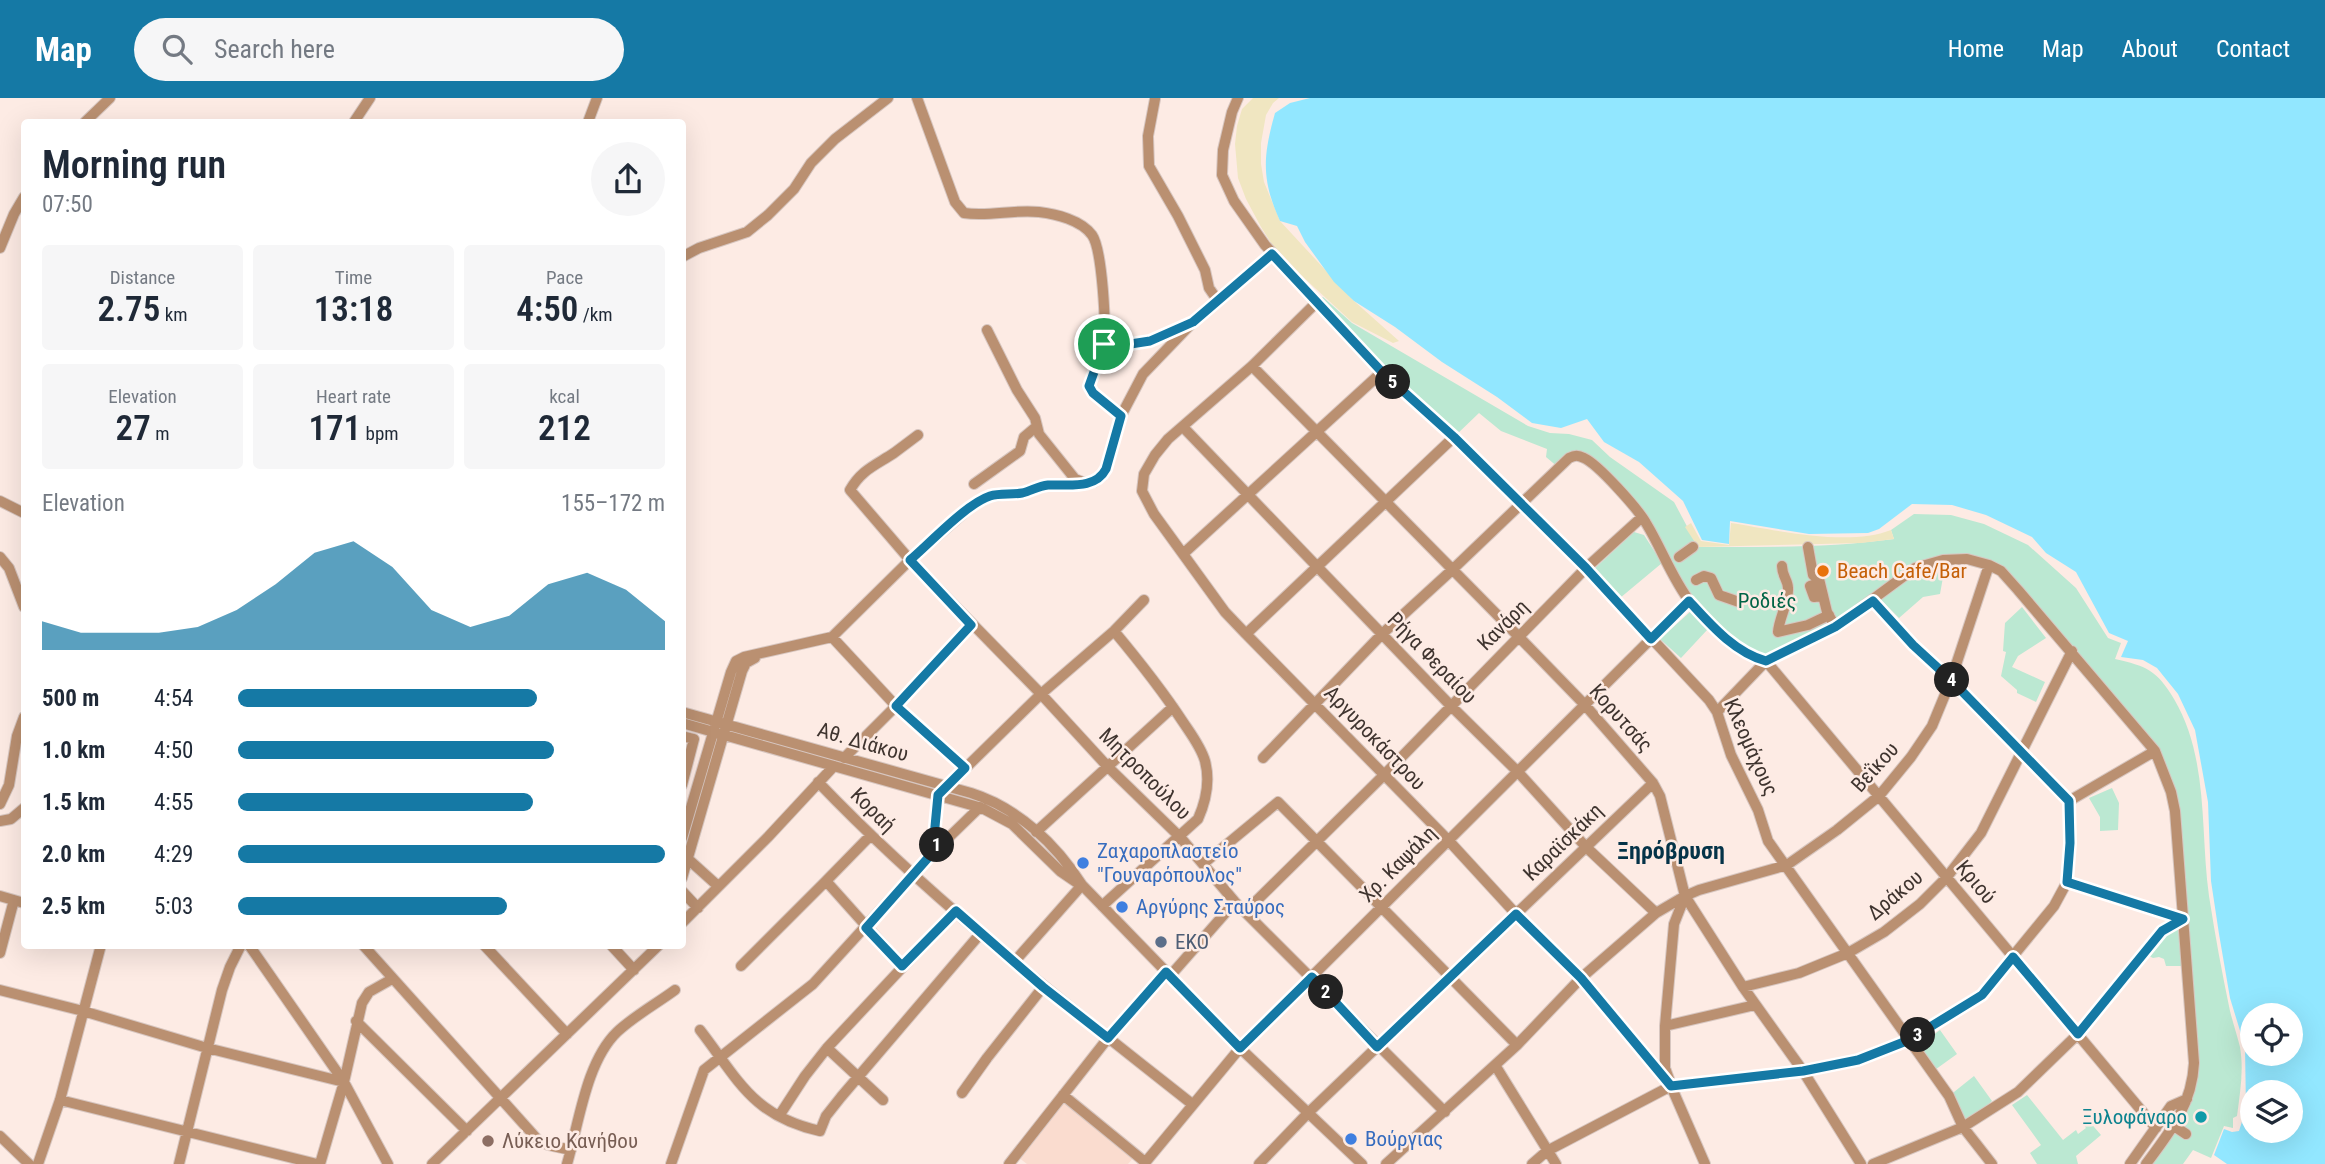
<!DOCTYPE html>
<html lang="en">
<head>
<meta charset="utf-8">
<style>
	:root { --surface:#fff; --page:#f6f6f7; --text:#1f2937; --muted:#747a83; --accent:#1579a5 }
	body { margin:0; font-family:"Roboto Condensed",sans-serif; background:var(--page); color:var(--text); height:100vh; display:flex; flex-direction:column; font-size:26px; white-space:nowrap }
	* { box-sizing:border-box; margin:0 }
	p { font-size:23px; color:var(--muted) }
	.icon { flex:none; width:38px; height:38px; fill:none; stroke:currentColor; stroke-width:2; stroke-linecap:round; stroke-linejoin:round }
	.map { position:relative; flex:1; overflow:hidden }
	.details { position:absolute; left:21px; top:21px; width:665px; height:830px; display:flex; flex-direction:column; background:var(--surface); border-radius:7px; box-shadow:0 7px 28px #0002 }
	.details>* { flex:none }
	.fabs { position:absolute; left:2240px; top:905px; display:grid; gap:14px }
	.fabs a { display:grid; place-items:center; width:63px; height:63px; border-radius:50%; background:var(--surface); box-shadow:0 7px 28px #0002; font-size:35px }
	.pin { position:absolute; display:grid; place-items:center; width:60px; height:60px; color:#fff; margin:-30px; border:4px solid #fff; border-radius:50%; box-shadow:0 2px 7px #0007 }
	.km { position:absolute; width:35px; height:35px; margin:-18px; border-radius:50%; background:#222; color:#fff; font-size:19px; line-height:35px; text-align:center }
	.round { display:grid; place-items:center; flex:none; width:74px; height:74px; border-radius:37px; background:var(--page) }
	.summary { display:flex; align-items:center; justify-content:space-between; height:119px; padding:0 21px }
	h1 { font-size:38px; font-weight:600; line-height:52px }
	.stats { display:grid; grid-template-columns:repeat(3,1fr); gap:10px; height:119px; padding:7px 21px }
	.stats div { display:grid; align-content:center; border-radius:7px; background:var(--page); text-align:center }
	.stats b { font-size:35px; font-weight:600 }
	.stats small { font-size:19px; font-weight:400 }
	.stats p { font-size:19px }
	.chart { height:196px; padding:14px 21px }
	.chart p { display:flex; justify-content:space-between }
	.chart svg { width:100%; height:126px; margin-top:7px; fill:var(--accent); opacity:.7 }
	ul { padding:0 21px; list-style:none; font-size:23px }
	li { display:grid; grid-template-columns:112px 84px 1fr; align-items:center; height:52px }
	li i { height:18px; border-radius:9px; background:var(--accent) }
	header { display:flex; align-items:center; gap:42px; box-sizing:border-box; height:98px; padding:0 35px; background:var(--accent); color:#fff }
	header strong { font-size:33px }
	nav { display:flex; gap:38px; margin-inline-start:auto; font-size:24px }
	.search { width:490px; height:63px; background:var(--page); display:flex; align-items:center; gap:18px; box-sizing:border-box; padding:0 24px; border-radius:38px; color:var(--muted); font-size:26px }
	.map>svg:first-child { display:block }
</style>
</head>
<body>
<header>
<strong>Map</strong>
<div class="search"><svg class="icon" aria-label="search" viewBox="0 0 24 24"><circle cx="10" cy="10" r="6"/><path d="M15 15l6 6"/></svg>Search here</div>
<nav><a>Home</a><a>Map</a><a>About</a><a>Contact</a></nav>
</header>
<div class="map">
<svg width="2325" height="1066" viewBox="0 0 2325 1066">
	<rect width="100%" height="100%" fill="#fdebe4"/>
	<path fill="#fadccf" d="M 1064,1001 L 1134,1059 L 1128,1066 L 1027,1066 L 1018,1059 Z"/>
	<path fill="#bbe8d2" d="M 1323,199 L 1352,225 L 1528,328 L 1550,335 L 1569,336 L 1592,342 L 1610,359 L 1674,404 L 1698,449 C 1764,449 1828,450 1894,441 L 1891,432 L 1914,416 L 1951,417 L 1984,426 L 2028,447 L 2076,490 L 2108,540 L 2121,545 L 2115,561 C 2146,568 2157,572 2174,601 C 2209,660 2200,733 2209,798 C 2215,837 2222,875 2230,913 C 2233,925 2237,937 2240,949 C 2244,972 2240,995 2237,1018 L 2233,1020 L 2233,1030 L 2224,1028 L 2211,1060 L 2193,1052 L 2183,1066 L 2146,1066 L 2191,993 L 2185,868 L 2166,868 L 2164,861 L 2159,859 L 2153,860 L 2143,855 L 2183,821 L 2175,713 L 2155,653 L 1989,467 L 1943,462 L 1945,468 L 1940,496 L 1923,499 L 1899,520 L 1878,499 L 1766,563 L 1755,560 L 1689,503 L 1646,424 L 1603,375 L 1576,357 L 1559,370 L 1546,359 L 1547,351 L 1501,333 L 1479,315 L 1454,339 L 1317,204 Z
		M 1634,434 L 1644,437 L 1662,465 L 1620,500 L 1593,472 Z
		M 2022,509 L 2046,540 L 2018,558 L 2012,569 L 2045,584 L 2036,604 L 2017,595 L 2017,592 L 2001,578 L 2006,554 L 2003,553 L 2005,525 Z
		M 1691,513 L 1708,531 L 1681,560 L 1660,541 Z
		M 2112,690 L 2119,705 L 2118,732 L 2100,733 L 2100,719 L 2089,700 Z
		M 1940,932 L 1957,956 L 1932,974 L 1915,950 Z
		M 1974,978 L 1992,1003 L 1963,1029 L 1949,998 Z
		M 2027,997 L 2063,1042 L 2076,1032 L 2078,1036 L 2086,1030 L 2083,1026 L 2088,1022 L 2101,1037 L 2076,1058 L 2078,1066 L 2037,1066 L 2030,1055 L 2041,1047 L 2012,1007 Z"/>
	<path fill="#f0e6c1" d="M 1253,0 L 1279,0 L 1273,5 L 1266,17 L 1261,45 L 1261,66 L 1264,84 L 1280,123 L 1354,203 L 1399,243 L 1393,245 L 1352,224 L 1278,156 L 1261,129 L 1246,101 L 1238,80 L 1235,46 L 1237,28 L 1242,11 Z
		M 1691,425 L 1701,443 L 1729,447 L 1731,425 C 1776,432 1848,449 1891,432 L 1894,441 L 1861,445 L 1698,449 L 1685,429 Z"/>
	<path fill="#92e7ff" fill-rule="evenodd" d="M 1310,0 L 2325,0 L 2325,1066 L 2227,1066 L 2214,1057 L 2224,1031 L 2232,1034 L 2239,1033 L 2246,1011 L 2245,949 L 2230,900 L 2219,836 L 2211,783 L 2208,704 L 2195,632 L 2178,596 L 2157,570 L 2143,562 L 2121,559 L 2128,543 L 2109,535 L 2076,474 L 2046,455 L 2032,439 L 1986,417 L 1952,407 L 1912,406 L 1879,431 L 1868,435 L 1809,436 L 1730,423 L 1729,446 L 1702,442 L 1683,403 L 1639,364 L 1604,344 L 1587,321 L 1561,330 L 1532,325 L 1497,299 L 1442,264 L 1395,229 L 1354,203 L 1334,184 L 1305,144 L 1297,128 L 1280,123 C 1261,81 1263,58 1275,15 L 1290,5 ZM 2252,917 L 2291,917 L 2291,956 L 2252,956 ZM 2252,994 L 2291,994 L 2291,1032 L 2252,1032 Z"/>
	<g fill="none" stroke-linecap="round" stroke-linejoin="round">
		<g stroke="#d7c6c0" stroke-width="12">
			<path id="minor" d="M 917,0 L 955,104 L 964,115 C 989,119 1014,111 1039,114 C 1056,116 1081,122 1092,137 C 1102,151 1107,229 1103,247 C 1100,261 1092,274 1089,288 L 1093,295 L 1121,318
				M 1238,0 L 1232,14 L 1223,52 L 1222,77 L 1234,103 L 1265,147 L 1382,274 L 1454,339 L 1586,470 L 1709,602 L 1717,614 L 1731,657 L 1758,712 L 1768,743 L 1949,998 L 1963,1029 L 1992,1066
				M 1155,1 L 1148,38 L 1149,68 L 1178,118 L 1205,172 L 1209,190 L 1218,203
				M 85,24 L 110,0
				M 354,24 L 370,0
				M 588,24 L 597,0
				M 0,150 L 14,116 L 24,99
				M 682,159 L 699,150 L 747,134 L 768,117 L 794,91 L 811,65 L 835,41 L 888,0
				M 987,232 L 1017,292 L 1035,320 L 1039,336 L 1075,381 L 1085,385 L 1094,384 L 1102,378 L 1106,371 L 1121,318 L 1143,276 L 1193,224
				M 1104,246 L 1124,247 L 1150,243 L 1193,224 L 1272,156
				M 1252,268 L 1519,539 L 1585,607 L 1653,685 L 1660,698 L 1685,798 L 1743,889 L 1803,973 L 1861,1066
				M 1183,329 L 1450,607 L 1518,674 L 1586,749 L 1656,815
				M 918,337 C 910,343 902,349 894,355 C 876,367 861,372 850,392 L 910,462 L 1041,596 L 1108,669 L 1180,739 L 1235,804 L 1445,1014
				M 1454,339 L 1246,536 L 1449,743 L 1516,816 L 1581,880 L 1671,988 L 1705,1066
				M 974,386 L 1020,353 L 1024,339 L 1037,328
				M 0,403 L 24,415
				M 1808,449 L 1813,477 L 1819,481 L 1827,514 L 1832,523
				M 1184,455 L 1382,274
				M 0,459 L 9,470 L 24,509
				M 1679,459 L 1693,449
				M 1782,468 C 1782,478 1788,482 1788,490 C 1789,504 1779,520 1778,534 L 1808,527 L 1829,517
				M 1696,482 L 1704,478 L 1711,480 L 1719,497 L 1739,504
				M 1819,485 L 1810,488 L 1814,499 L 1823,498
				M 1246,536 L 1225,514 L 1154,416 L 1142,393 L 1144,376 L 1155,357 L 1168,341 L 1252,268 L 1317,204
				M 832,539 L 896,608 L 965,670
				M 682,614 L 971,695 C 1018,710 1056,746 1082,787 L 1240,950 L 1362,1066
				M 1717,614 L 1766,563 L 2156,1030
				M 682,625 L 982,710 L 1012,726 L 1060,773 L 1079,786
				M 682,638 L 694,641 L 682,687
				M 844,660 L 896,608 L 971,527
				M 1263,660 L 1382,536 L 1452,472 L 1569,360 C 1575,357 1578,357 1584,360 C 1598,366 1638,411 1646,425 C 1662,451 1672,481 1691,505 C 1710,528 1737,555 1766,563 L 1835,529 L 1915,470 L 1943,462 L 1967,461 L 1989,467 L 2001,473 L 2018,492 L 2155,653 L 2171,694 L 2175,713 L 2194,965 C 2192,1007 2170,1034 2146,1066
				M 818,684 C 932,803 1063,904 1192,1006
				M 2069,703 L 2155,653
				M 0,706 L 9,687 L 17,638 L 24,619
				M 0,723 L 11,721 L 24,710
				M 1036,734 L 1173,609
				M 870,738 L 826,783 L 902,868
				M 682,740 L 731,574 L 736,563 L 744,559 L 832,539 L 910,462 L 974,406 L 991,398 L 1023,395 L 1048,387 L 1065,388 L 1085,385
				M 938,746 L 935,739 L 938,697 L 1041,596 L 1114,533 L 1144,502
				M 688,761 L 718,788
				M 1203,766 L 1278,704 L 1517,947
				M 682,780 L 742,573 L 746,565 L 755,560
				M 2067,784 L 2183,821
				M 682,793 L 698,810
				M 0,798 L 24,805
				M 1102,808 L 1198,721 C 1206,703 1210,682 1205,663 C 1201,649 1191,636 1183,624 C 1162,592 1139,563 1114,533
				M 1245,814 L 1383,678 L 1586,470 L 1642,419
				M 682,825 L 768,739 L 834,668
				M 249,847 L 344,984 L 388,1066
				M 363,847 L 538,1042 L 548,1047 L 571,1052
				M 484,847 L 567,936
				M 611,847 L 634,872
				M 0,855 L 14,802
				M 1015,863 L 1082,787
				M 741,868 L 826,783
				M 1170,878 L 1235,804
				M 1743,889 L 1799,875 L 1848,855 L 1884,834 L 1920,806 L 1947,779 L 1981,735 L 2072,553
				M 0,892 L 83,913 L 207,950 L 344,984
				M 356,923 L 467,1033
				M 1665,928 L 1755,907
				M 700,932 C 738,981 752,1018 820,1033 L 826,1018 L 841,999 L 980,836
				M 827,950 L 883,1002
				M 1495,967 L 1556,1066
				M 1669,981 L 1665,970 L 1665,928 L 1674,826 L 1685,798
				M 962,995 L 987,960 L 1043,889
				M 1063,997 L 1145,1064
				M 60,1002 L 317,1066
				M 779,1018 L 805,978 L 827,950 L 955,813
				M 2174,1028 L 2186,1036
				M 0,1038 L 29,1066
				M 38,1066 L 60,1002 L 101,847
				M 179,1066 L 222,892 L 230,869 L 241,847
				M 320,1066 L 344,984 L 362,905 L 369,894 L 392,881
				M 432,1066 L 659,847
				M 567,1066 C 579,1025 586,964 617,934 C 634,918 656,906 675,892
				M 671,1066 L 704,972 L 813,886 L 935,752 L 938,746 L 944,744 L 980,709
				M 1009,1066 L 1108,940 L 1166,874
				M 1144,1066 L 1240,950 L 1689,503
				M 1259,1066 L 1308,1015 L 1653,685
				M 1386,1066 L 1517,947 L 1581,880 L 1656,815 L 1685,798 L 1699,792 L 1787,767 L 1837,732 L 1879,698 L 1911,659 L 1932,628 L 1951,582 L 1989,467
				M 1532,1066 L 1547,1053 L 1671,988 L 1803,973 L 1858,962 L 1909,942 L 1982,896 L 2054,808 L 2067,784 L 2070,745 L 2069,703 L 1951,582 L 1913,547 L 1873,503
				M 1873,1066 L 1963,1029 L 2018,994 L 2078,936 L 2162,833 L 2183,821
				M 2130,1066 L 2171,1008 L 2187,1001"/>
		</g>
		<use href="#minor" stroke="#ba9071" stroke-width="10"/>
	</g>
	<g fill="none" stroke-linecap="round" stroke-linejoin="round">
		<g stroke="#fff" stroke-width="14">
			<path id="route" d="M 1272,156 L 1382,274 L 1454,339 L 1586,470 L 1651,541 L 1689,503 C 1711,527 1734,554 1766,563 L 1835,529 L 1873,503 L 1913,547 L 1951,582 L 2069,703 L 2070,745 L 2067,784 L 2183,821 L 2162,833 L 2078,936 L 2013,859 L 1982,897 L 1909,942 L 1858,962 L 1803,973 L 1671,988 L 1581,880 L 1516,816 L 1377,949 L 1312,879 L 1240,950 L 1166,874 L 1108,940 L 1043,889 L 956,813 L 902,868 L 866,830 L 935,752 L 938,746 L 934,739 L 938,697 L 965,670 L 896,608 L 971,527 L 910,462 C 930,445 966,406 990,398 C 1000,395 1012,397 1022,395 C 1031,393 1038,388 1048,387 C 1068,386 1095,392 1106,371 L 1121,318 L 1093,295 L 1089,288 L 1104,246 L 1124,247 L 1150,243 L 1193,224 Z"/>
		</g>
		<use href="#route" stroke="#1579a5" stroke-width="9"/>
	</g>
	<circle fill="#e8710a" stroke="#fdebe4" stroke-width="2.5" cx="1823" cy="473" r="7"/>
	<g fill="#3f7fe0" stroke="#fdebe4" stroke-width="2.5">
		<circle cx="1083" cy="765" r="7"/>
		<circle cx="1122" cy="809" r="7"/>
		<circle cx="1351" cy="1041" r="7"/>
	</g>
	<circle fill="#5c6f8a" stroke="#fdebe4" stroke-width="2.5" cx="1161" cy="844" r="7"/>
	<circle fill="#0f9aa8" stroke="#fdebe4" stroke-width="2.5" cx="2201" cy="1019" r="7"/>
	<circle fill="#8d6e63" stroke="#fdebe4" stroke-width="2.5" cx="488" cy="1043" r="7"/>
	<g text-anchor="middle" stroke-width="5" stroke-linejoin="round" paint-order="stroke">
		<g font-size="21" fill="#c56008" stroke="#fdebe4" text-anchor="start">
			<text x="1837" y="480">Beach Cafe/Bar</text>
		</g>
		<g font-size="21" fill="#006446" stroke="#fdebe4">
			<text x="1767" y="510">Ροδιές</text>
		</g>
		<g font-size="21" fill="#3f342f" stroke="#fdebe4">
			<text transform="translate(1503 527) rotate(-45)" y="7">Κανάρη</text>
			<text transform="translate(1432 560) rotate(46)" y="7">Ρήγα Φεραίου</text>
			<text transform="translate(1621 620) rotate(48)" y="7">Κορυτσάς</text>
			<text transform="translate(1375 640) rotate(46)" y="7">Αργυροκάστρου</text>
			<text transform="translate(863 644) rotate(16)" y="7">Αθ. Διάκου</text>
			<text transform="translate(1751 649) rotate(66)" y="7">Κλεομάχους</text>
			<text transform="translate(1875 669) rotate(-48)" y="7">Βεΐκου</text>
			<text transform="translate(1145 676) rotate(45)" y="7">Μητροπούλου</text>
			<text transform="translate(873 712) rotate(45)" y="7">Κοραή</text>
			<text transform="translate(1563 744) rotate(-44)" y="7">Καραϊσκάκη</text>
			<text transform="translate(1398 766) rotate(-45)" y="7">Χρ. Καψάλη</text>
			<text transform="translate(1976 784) rotate(50)" y="7">Κριού</text>
			<text transform="translate(1895 797) rotate(-40)" y="7">Δράκου</text>
		</g>
		<g font-size="21" fill="#366cbe" stroke="#fdebe4" text-anchor="start">
			<text x="1097" y="760">Ζαχαροπλαστείο<tspan x="1097" dy="24">"Γουναρόπουλος"</tspan></text>
			<text x="1136" y="816">Αργύρης Σταύρος</text>
			<text x="1365" y="1048">Βούργιας</text>
		</g>
		<g font-size="21" fill="#4e5e75" stroke="#fdebe4" text-anchor="start">
			<text x="1175" y="851">ΕΚΟ</text>
		</g>
		<g font-size="21" fill="#0d838f" stroke="#fdebe4" text-anchor="end">
			<text x="2187" y="1026">Ξυλοφάναρο</text>
		</g>
		<g font-size="21" fill="#785e54" stroke="#fdebe4" text-anchor="start">
			<text x="502" y="1050">Λύκειο Κανήθου</text>
		</g>
		<g font-size="24" font-weight="bold" fill="#043348" stroke="#fdebe4">
			<text x="1671" y="761">Ξηρόβρυση</text>
		</g>
	</g>
</svg>
<div class="fabs">
<a><svg class="icon" aria-label="locate" viewBox="0 0 24 24"><circle cx="12" cy="12" r="6"/><path d="M12 2v4M12 18v4M2 12h4M18 12h4"/></svg></a>
<a><svg class="icon" aria-label="layers" viewBox="0 0 24 24"><path d="M12 4l9 5-9 5-9-5zM3 14l9 5 9-5"/></svg></a>
</div>
<div class="pin" style="left:1104px;top:246px;background:#1e9e55"><svg class="icon" aria-label="arrive" viewBox="0 0 24 24"><path d="M6 21V4h12l-3 4 3 4H6"/></svg></div>
<b class="km" style="left:937px;top:747px">1</b>
<b class="km" style="left:1326px;top:894px">2</b>
<b class="km" style="left:1918px;top:937px">3</b>
<b class="km" style="left:1952px;top:582px">4</b>
<b class="km" style="left:1393px;top:284px">5</b>
<section class="details">
<div class="summary"><div><h1>Morning run</h1><p>07:50</p></div><a class="round"><svg class="icon" aria-label="share" viewBox="0 0 24 24"><path d="M12 15V3M7 8l5-5 5 5M5 13v7h14v-7"/></svg></a></div>
<div class="stats">
<div><p>Distance</p><b>2.75<small> km</small></b></div>
<div><p>Time</p><b>13:18</b></div>
<div><p>Pace</p><b>4:50<small> /km</small></b></div>
</div>
<div class="stats">
<div><p>Elevation</p><b>27<small> m</small></b></div>
<div><p>Heart rate</p><b>171<small> bpm</small></b></div>
<div><p>kcal</p><b>212</b></div>
</div>
<div class="chart"><p><span>Elevation</span>155–172 m</p>
<svg viewBox="0 0 160 44" preserveAspectRatio="none"><path d="M0 44V34L10 38L20 38L30 38L40 36L50 30L60 21L70 10L80 6L90 15L100 30L110 36L120 32L130 21L140 17L150 23L160 34V44z"/></svg>
</div>
<ul>
<li><b>500 m</b>4:54<i style="width:70%"></i></li>
<li><b>1.0 km</b>4:50<i style="width:74%"></i></li>
<li><b>1.5 km</b>4:55<i style="width:69%"></i></li>
<li><b>2.0 km</b>4:29<i style="width:100%"></i></li>
<li><b>2.5 km</b>5:03<i style="width:63%"></i></li>
</ul>
</section>
</div>
</body>
</html>
